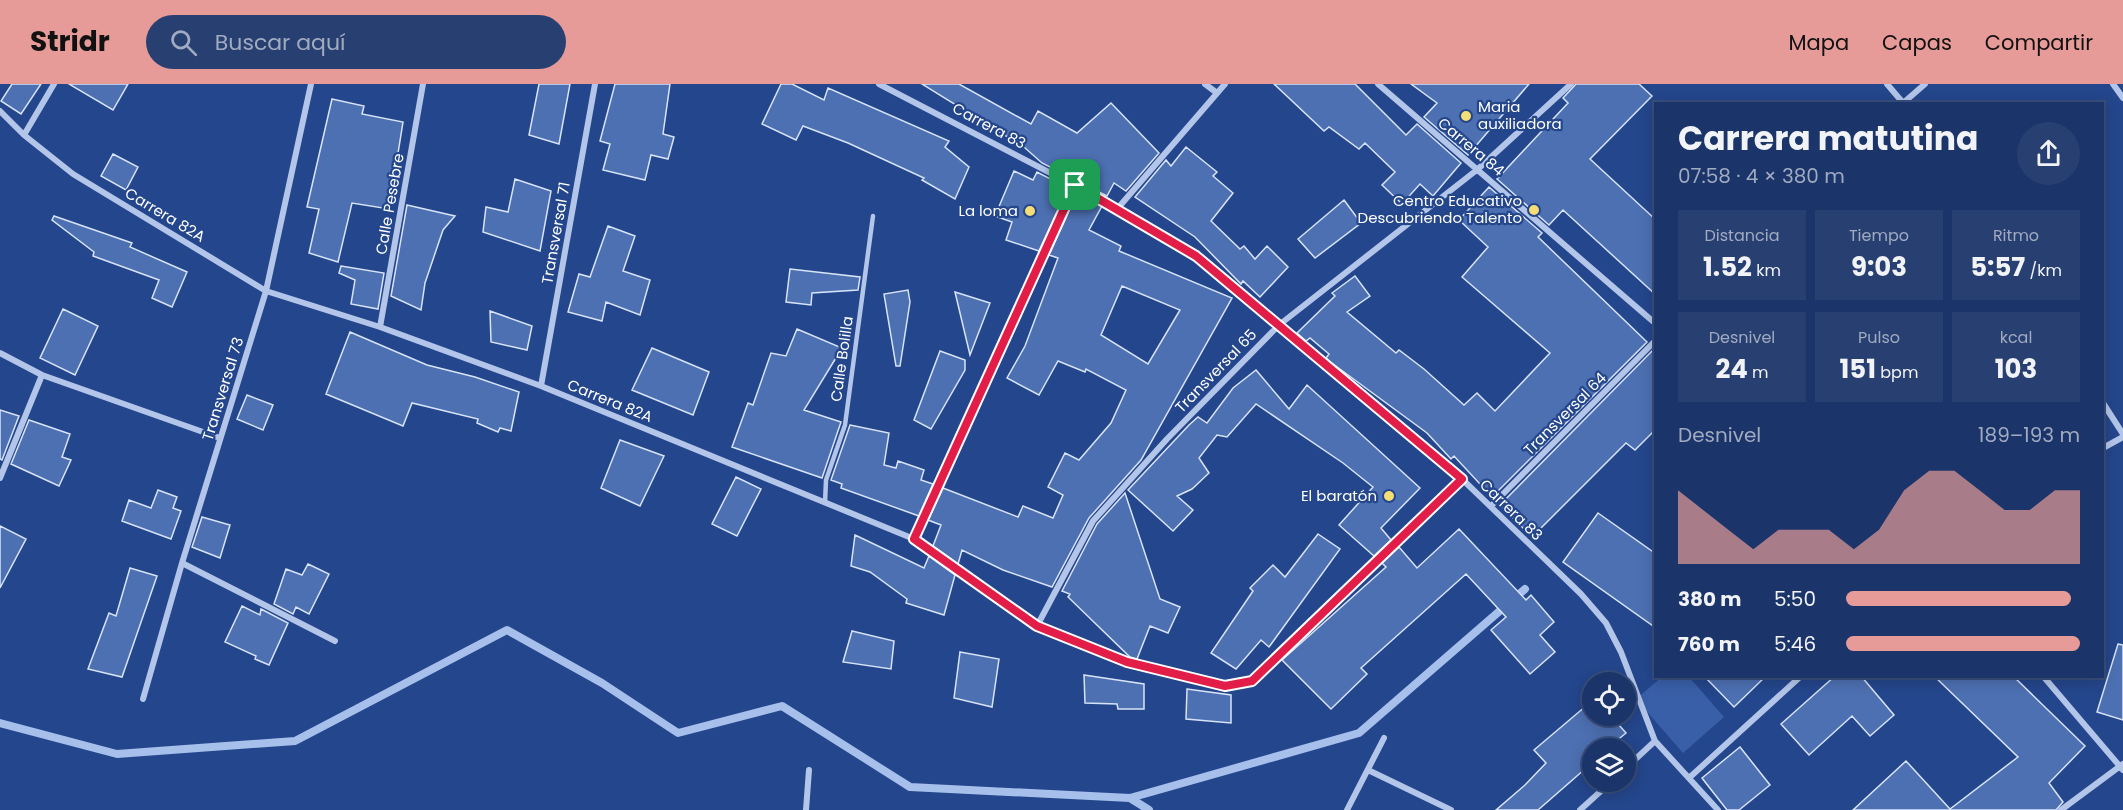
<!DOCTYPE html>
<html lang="es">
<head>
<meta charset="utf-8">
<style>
	:root { --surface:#1b3469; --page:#283f71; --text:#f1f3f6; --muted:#a0aac0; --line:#394f7d; --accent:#e69b98 }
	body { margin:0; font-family:Poppins,sans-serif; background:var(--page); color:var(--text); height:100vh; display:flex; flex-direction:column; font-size:22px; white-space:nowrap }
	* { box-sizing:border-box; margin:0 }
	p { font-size:20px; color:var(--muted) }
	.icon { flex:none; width:33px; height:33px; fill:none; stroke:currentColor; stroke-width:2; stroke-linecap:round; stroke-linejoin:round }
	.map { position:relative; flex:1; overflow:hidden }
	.details { position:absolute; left:1654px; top:18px; width:450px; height:576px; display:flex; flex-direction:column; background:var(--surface); border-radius:0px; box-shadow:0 3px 15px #0003,0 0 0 2px var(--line) }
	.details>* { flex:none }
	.tools { position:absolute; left:1582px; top:588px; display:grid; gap:12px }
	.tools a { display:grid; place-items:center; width:54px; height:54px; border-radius:50%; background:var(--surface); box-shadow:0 3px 15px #0003,0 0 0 2px var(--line); font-size:30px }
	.pin { position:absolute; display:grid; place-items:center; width:51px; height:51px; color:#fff; margin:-26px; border-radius:12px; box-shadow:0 3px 9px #0006 }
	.round { display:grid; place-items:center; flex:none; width:63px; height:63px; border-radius:32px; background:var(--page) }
	.summary { display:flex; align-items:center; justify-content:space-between; height:102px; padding:0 24px }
	h1 { font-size:33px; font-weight:700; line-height:45px }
	.figures { display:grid; grid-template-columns:repeat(3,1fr); gap:9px; height:102px; padding:6px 24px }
	.figures div { display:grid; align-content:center; border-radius:0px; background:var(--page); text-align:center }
	.figures b { font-size:26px; font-weight:700 }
	.figures small { font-size:16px; font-weight:400 }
	.figures p { font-size:16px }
	.chart { height:168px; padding:12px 24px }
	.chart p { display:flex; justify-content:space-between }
	.chart svg { width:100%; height:108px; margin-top:6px; fill:var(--accent); opacity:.7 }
	ul { padding:0 24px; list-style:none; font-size:20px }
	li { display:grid; grid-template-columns:96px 72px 1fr; align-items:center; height:45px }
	li i { height:15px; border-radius:8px; background:var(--accent) }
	header { display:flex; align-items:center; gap:36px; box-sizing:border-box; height:84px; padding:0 30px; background:var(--accent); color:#111 }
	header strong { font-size:28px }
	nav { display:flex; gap:33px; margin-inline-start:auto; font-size:21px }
	.search { width:420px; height:54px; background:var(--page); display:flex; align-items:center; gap:15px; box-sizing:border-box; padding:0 21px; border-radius:33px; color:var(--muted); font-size:22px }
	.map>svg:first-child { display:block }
</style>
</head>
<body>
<header>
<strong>Stridr</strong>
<div class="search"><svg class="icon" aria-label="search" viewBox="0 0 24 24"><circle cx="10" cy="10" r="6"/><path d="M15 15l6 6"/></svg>Buscar aquí</div>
<nav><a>Mapa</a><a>Capas</a><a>Compartir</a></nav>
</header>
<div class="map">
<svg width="2123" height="726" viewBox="0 0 2123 726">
	<rect width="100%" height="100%" fill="#24468c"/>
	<path fill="#395fa8" d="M 1662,593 L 1689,593 L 1724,633 L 1683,669 L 1636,615 Z"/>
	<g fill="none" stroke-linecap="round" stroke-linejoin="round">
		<path stroke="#a7bfeb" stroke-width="8" d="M 0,639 L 117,670 L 295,657 L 507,546 L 602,599 L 678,649 L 782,622 L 910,703 L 1130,714 L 1359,649 L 1525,505
			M 1130,714 L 1149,726"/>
	</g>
	<path fill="#4d70b2" stroke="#d7e3f8" stroke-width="1.5" fill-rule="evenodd" d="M 12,0 L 41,0 L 21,30 L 1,17 Z
		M 69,0 L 128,0 L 113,26 Z
		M 539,0 L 570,0 L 559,60 L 529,51 Z
		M 615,0 L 670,0 L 663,50 L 674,53 L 668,75 L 651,71 L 645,96 L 603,86 L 610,60 L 600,57 Z
		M 781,0 L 792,0 L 824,16 L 828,4 L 949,57 L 945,63 L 969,83 L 955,115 L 922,96 L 924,94 L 848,59 L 803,42 L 796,56 L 762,40 Z
		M 922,0 L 959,0 L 1031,40 L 1038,27 L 1077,49 L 1111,19 L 1159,69 L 1126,107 L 1114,99 L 1107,112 L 1042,79 L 1024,63 Z
		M 1274,0 L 1355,0 L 1406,51 L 1417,40 L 1461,79 L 1433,112 L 1420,100 L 1402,120 L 1382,101 L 1395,88 L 1365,59 L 1359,65 L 1329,43 L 1324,47 Z
		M 1411,0 L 1529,0 L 1468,71 L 1424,33 L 1437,19 Z
		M 1576,0 L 1639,0 L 1652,12 L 1590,75 L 1656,136 L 1656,211 L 1563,126 L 1549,141 L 1497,95 L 1568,19 L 1563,14 Z
		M 332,15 L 364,22 L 362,30 L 403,38 L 389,125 L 352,119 L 338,178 L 309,169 L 319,125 L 307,123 Z
		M 1186,63 L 1217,88 L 1213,92 L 1233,109 L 1211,137 L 1240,165 L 1244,162 L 1255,175 L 1267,162 L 1288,183 L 1260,213 L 1243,197 L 1241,200 L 1195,153 L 1135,113 L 1166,76 L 1171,82 Z
		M 113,70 L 138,83 L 126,106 L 101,92 Z
		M 1014,87 L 1033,96 L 1037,88 L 1068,104 L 1039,167 L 1006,156 L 1012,138 L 995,132 Z
		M 515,95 L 551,107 L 540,167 L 483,148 L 486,123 L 508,128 Z
		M 1489,103 L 1542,149 L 1538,153 L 1647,258 L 1492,413 L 1454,372 L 1451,375 L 1427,349 L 1329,277 L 1326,274 L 1329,270 L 1310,254 L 1306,257 L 1297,249 L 1335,212 L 1332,209 L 1355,192 L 1370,212 L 1347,228 L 1396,269 L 1399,266 L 1424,285 L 1464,321 L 1477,309 L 1495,327 L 1550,269 L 1462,193 L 1488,163 L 1459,136 Z
		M 1077,109 L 1102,122 L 1089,146 L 1121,162 L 1119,167 L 1232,214 L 1141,376 L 1089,434 L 1052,503 L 1003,486 L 962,466 L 958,480 L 933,462 L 941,441 L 928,436 L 943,404 L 1018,433 L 1023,422 L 1053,434 L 1063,411 L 1048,403 L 1065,369 L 1079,376 L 1111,339 L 1126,306 L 1086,285 L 1085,288 L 1058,277 L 1039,311 L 1007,294 L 1025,262 L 1058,174 L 1049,171 ZM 1122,202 L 1180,226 L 1148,280 L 1101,251 Z
		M 1344,116 L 1361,139 L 1315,174 L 1298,155 Z
		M 407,121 L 455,132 L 443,146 L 425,199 L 421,226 L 391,212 Z
		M 54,132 L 132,159 L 130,163 L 187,188 L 172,223 L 152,214 L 159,196 L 93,172 L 94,168 L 52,136 Z
		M 608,142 L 635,152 L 623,187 L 650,196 L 640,231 L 606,218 L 602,237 L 568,228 L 579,190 L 590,193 Z
		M 341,182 L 384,189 L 378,225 L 351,220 L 355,196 L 339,189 Z
		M 790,185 L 860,193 L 858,206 L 812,209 L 811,221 L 786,218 Z
		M 908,206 L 910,218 L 900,282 L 896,282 L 884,210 Z
		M 955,208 L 990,219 L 970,271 Z
		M 63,225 L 98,242 L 75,291 L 40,274 Z
		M 490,227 L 532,242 L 527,266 L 491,258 Z
		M 797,245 L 842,264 L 804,326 L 841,338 L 822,394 L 732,363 L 748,319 L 753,321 L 771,269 L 786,272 Z
		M 350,248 L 427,281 L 475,293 L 519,308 L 511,347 L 500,344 L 498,348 L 477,339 L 478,335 L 412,319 L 403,342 L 326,310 Z
		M 652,264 L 709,288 L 693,331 L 632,306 Z
		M 1654,265 L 1656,345 L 1635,366 L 1626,359 L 1532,453 L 1500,421 Z
		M 940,267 L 965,276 L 965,286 L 931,345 L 914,336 Z
		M 1256,286 L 1289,325 L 1307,301 L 1420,404 L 1381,444 L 1391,456 L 1374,472 L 1339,441 L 1373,403 L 1343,379 L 1256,320 L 1227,353 L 1217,351 L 1199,374 L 1209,389 L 1192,405 L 1177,412 L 1193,426 L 1173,447 L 1128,406 L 1189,341 L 1198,333 L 1207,339 L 1233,304 Z
		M 247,311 L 273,321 L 263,346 L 237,335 Z
		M 0,326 L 19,332 L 2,376 L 0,375 Z
		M 29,336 L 70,350 L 62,373 L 71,376 L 59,402 L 11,380 Z
		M 850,341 L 889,349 L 884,381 L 896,384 L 898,377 L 924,386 L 921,396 L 933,400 L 919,432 L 841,404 L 842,400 L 831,396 Z
		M 620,356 L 664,372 L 640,422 L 601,404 Z
		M 736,393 L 761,405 L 737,452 L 712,440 Z
		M 158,406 L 177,413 L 173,424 L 181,427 L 171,455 L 122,437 L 129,416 L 151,424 Z
		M 1125,409 L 1160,515 L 1180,523 L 1168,549 L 1150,542 L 1137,575 L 1130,573 L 1068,513 L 1070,510 L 1062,507 L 1097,440 Z
		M 1598,429 L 1656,470 L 1656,544 L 1563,478 Z
		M 202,433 L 230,441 L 220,474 L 192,463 Z
		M 0,442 L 26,455 L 0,504 Z
		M 1459,445 L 1526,516 L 1531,511 L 1554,538 L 1540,551 L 1555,568 L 1530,590 L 1491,546 L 1506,533 L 1466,490 L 1361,584 L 1367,590 L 1331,625 L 1282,576 L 1386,483 L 1382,479 L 1399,463 L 1417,484 Z
		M 1318,450 L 1340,465 L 1269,563 L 1261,556 L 1236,585 L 1211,569 L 1253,507 L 1250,504 L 1273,481 L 1285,493 Z
		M 855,451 L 924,484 L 929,472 L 955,491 L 944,531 L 906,519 L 907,515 L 870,488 L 851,482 Z
		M 308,480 L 329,490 L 309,530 L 296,523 L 293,530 L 274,520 L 286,485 L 302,491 Z
		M 130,484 L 157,492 L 122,593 L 88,585 L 109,529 L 116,532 Z
		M 242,522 L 260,531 L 261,525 L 288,539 L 269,581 L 255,575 L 256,572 L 225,558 Z
		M 852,547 L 894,557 L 891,585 L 843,578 Z
		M 2118,560 L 2123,561 L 2123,636 L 2097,628 Z
		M 960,568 L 999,575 L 992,623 L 954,614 Z
		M 1084,591 L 1144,600 L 1144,625 L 1118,625 L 1117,620 L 1085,619 Z
		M 1704,592 L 1766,592 L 1734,623 Z
		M 1835,592 L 1861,592 L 1894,631 L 1870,652 L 1852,632 L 1809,671 L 1781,640 Z
		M 1934,592 L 2013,592 L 2085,662 L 2049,699 L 2063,718 L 2056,726 L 1853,726 L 1906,677 L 1950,725 L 2018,673 Z
		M 1187,605 L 1231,611 L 1231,639 L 1186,635 Z
		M 1593,616 L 1593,632 L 1611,632 L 1626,649 L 1608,664 L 1593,664 L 1593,678 L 1538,726 L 1496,726 L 1525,701 L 1546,679 L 1534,666 Z
		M 1740,663 L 1770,701 L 1739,726 L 1727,726 L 1702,694 Z"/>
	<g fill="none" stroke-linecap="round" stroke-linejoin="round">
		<path stroke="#b3c6ea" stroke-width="4.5" d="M 825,419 L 826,396 L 845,341 L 873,132"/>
		<path stroke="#b3c6ea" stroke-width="6" d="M 879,0 L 1118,124 L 1196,172 L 1462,395 L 1581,510 L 1606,539 L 1621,568 L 1655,657 L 1718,726
			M 1205,0 L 1217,9
			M 1378,0 L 1656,240
			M 1887,0 L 1904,20
			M 2113,0 L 2123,14
			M 1902,20 L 1925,0
			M 0,27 L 24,51 L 73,90 L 266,207 L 380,243 L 541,302 L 914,455 L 1037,542 L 1127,578 L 1225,602 L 1252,597 L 1462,395
			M 24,51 L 54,0
			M 1118,124 L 1225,0
			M 380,243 L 423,0
			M 0,269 L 42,291 L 220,354
			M 541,302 L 595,0
			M 2103,319 L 2123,350
			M 2103,364 L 2123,353
			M 0,394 L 42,291
			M 1491,422 L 1656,256
			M 914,455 L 1075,101
			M 182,479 L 335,557
			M 1037,542 L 1093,437 L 1167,355 L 1279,241 L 1478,85 L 1571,0
			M 2043,592 L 2123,686
			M 143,615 L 182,479 L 266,207 L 311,0
			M 1626,684 L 1655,657
			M 1368,686 L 1451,726
			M 1689,694 L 1801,592
			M 806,726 L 809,686
			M 1347,726 L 1384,654
			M 1580,726 L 1611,698
			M 2061,726 L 2123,680"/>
	</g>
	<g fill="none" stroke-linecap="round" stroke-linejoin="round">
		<g stroke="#fff" stroke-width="12">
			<path id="route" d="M 1075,101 L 1196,172 L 1462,395 L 1252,597 L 1225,602 L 1127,578 L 1037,542 L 914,455 Z"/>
		</g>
		<use href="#route" stroke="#e11d48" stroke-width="8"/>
	</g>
	<g fill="#f5de76" stroke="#24468c" stroke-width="2">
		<circle cx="1466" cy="32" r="6"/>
		<circle cx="1534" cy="126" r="6"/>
		<circle cx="1030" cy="127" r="6"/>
		<circle cx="1389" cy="412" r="6"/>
	</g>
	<g text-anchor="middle" stroke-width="4.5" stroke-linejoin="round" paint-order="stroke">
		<g font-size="15" fill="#fff" stroke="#24468c" text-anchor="end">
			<text x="1478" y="28" text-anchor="start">Maria<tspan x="1478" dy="17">auxiliadora</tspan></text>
			<text x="1522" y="122">Centro Educativo<tspan x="1522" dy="17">Descubriendo Talento</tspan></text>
			<text x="1018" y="132">La loma</text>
			<text x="1377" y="417">El baratón</text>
		</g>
		<g font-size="15" fill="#fff" stroke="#24468c">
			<text transform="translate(989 42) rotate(28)" y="5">Carrera 83</text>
			<text transform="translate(1471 63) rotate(40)" y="5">Carrera 84</text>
			<text transform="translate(390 120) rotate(-80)" y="5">Calle Pesebre</text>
			<text transform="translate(165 131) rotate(31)" y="5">Carrera 82A</text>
			<text transform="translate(556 149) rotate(-80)" y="5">Transversal 71</text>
			<text transform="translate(842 275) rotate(-82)" y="5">Calle Bolilla</text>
			<text transform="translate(1216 287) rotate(-46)" y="5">Transversal 65</text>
			<text transform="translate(223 305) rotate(-73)" y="5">Transversal 73</text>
			<text transform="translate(610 317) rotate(22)" y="5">Carrera 82A</text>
			<text transform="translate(1565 330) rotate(-45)" y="5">Transversal 64</text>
			<text transform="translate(1511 426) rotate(44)" y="5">Carrera 83</text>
		</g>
	</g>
</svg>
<div class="tools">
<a><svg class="icon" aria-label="locate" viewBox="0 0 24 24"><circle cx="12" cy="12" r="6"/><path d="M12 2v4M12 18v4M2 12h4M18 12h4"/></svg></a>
<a><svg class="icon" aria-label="layers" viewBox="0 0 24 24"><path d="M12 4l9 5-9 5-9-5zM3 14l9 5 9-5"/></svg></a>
</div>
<div class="pin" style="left:1075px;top:101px;background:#1e9e55"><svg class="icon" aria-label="arrive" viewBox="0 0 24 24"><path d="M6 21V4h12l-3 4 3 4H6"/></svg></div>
<section class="details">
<div class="summary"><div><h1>Carrera matutina</h1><p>07:58 · 4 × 380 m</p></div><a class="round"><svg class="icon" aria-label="share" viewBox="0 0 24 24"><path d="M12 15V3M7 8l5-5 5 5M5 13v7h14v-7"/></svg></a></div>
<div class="figures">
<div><p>Distancia</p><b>1.52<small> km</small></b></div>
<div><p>Tiempo</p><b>9:03</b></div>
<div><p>Ritmo</p><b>5:57<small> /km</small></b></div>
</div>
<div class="figures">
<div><p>Desnivel</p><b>24<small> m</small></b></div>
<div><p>Pulso</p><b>151<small> bpm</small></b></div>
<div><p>kcal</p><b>103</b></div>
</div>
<div class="chart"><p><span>Desnivel</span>189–193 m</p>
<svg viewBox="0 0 160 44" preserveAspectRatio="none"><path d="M0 44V14L10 22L20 30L30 38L40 30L50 30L60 30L70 38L80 30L90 14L100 6L110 6L120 14L130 22L140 22L150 14L160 14V44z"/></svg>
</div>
<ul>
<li><b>380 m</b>5:50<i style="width:96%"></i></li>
<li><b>760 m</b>5:46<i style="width:100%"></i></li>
</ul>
</section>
</div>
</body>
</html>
